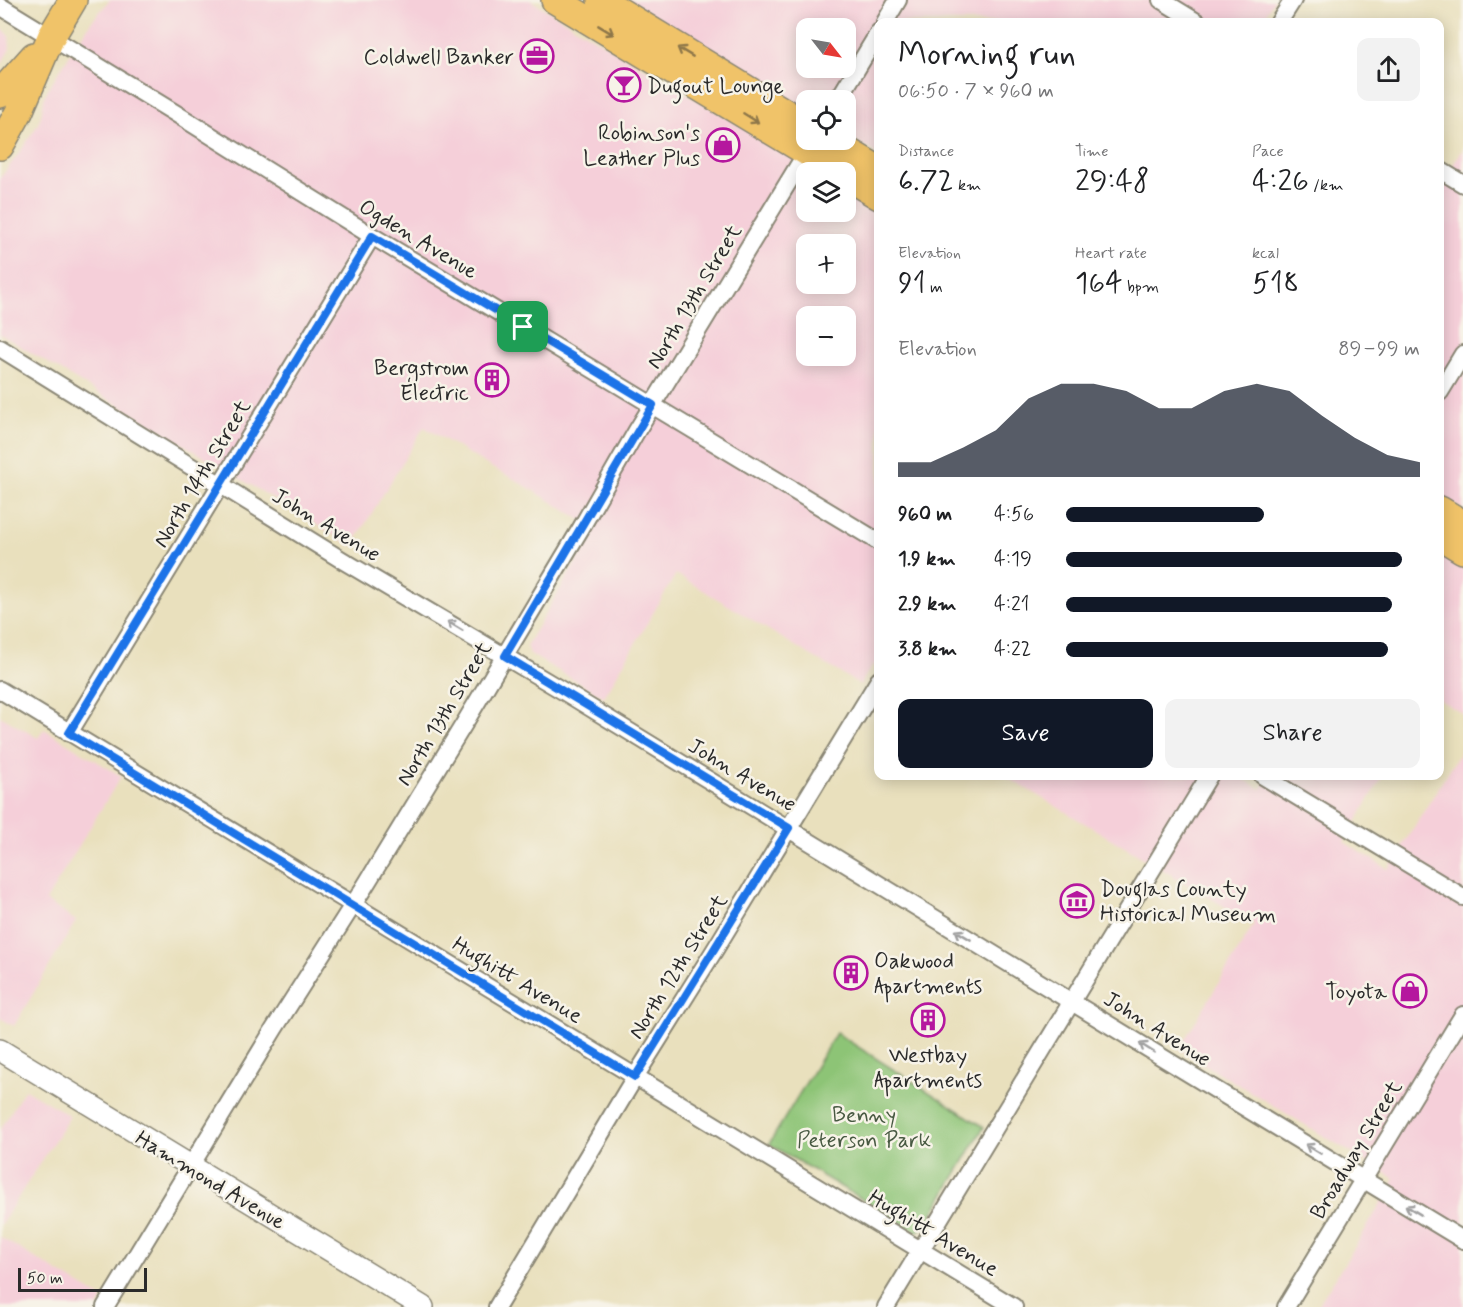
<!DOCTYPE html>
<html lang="en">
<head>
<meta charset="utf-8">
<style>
	:root { --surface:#fff; --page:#f2f2f2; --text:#202124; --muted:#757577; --accent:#111827 }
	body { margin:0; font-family:Mynerve,sans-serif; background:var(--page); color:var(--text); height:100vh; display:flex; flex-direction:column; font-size:22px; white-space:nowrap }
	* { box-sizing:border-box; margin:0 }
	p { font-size:20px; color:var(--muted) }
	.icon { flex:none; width:33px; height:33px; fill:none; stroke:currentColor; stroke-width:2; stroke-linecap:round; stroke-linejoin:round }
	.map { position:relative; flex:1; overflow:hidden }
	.side { position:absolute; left:874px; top:18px; width:570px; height:762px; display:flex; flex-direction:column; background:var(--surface); border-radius:12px; box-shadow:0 3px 15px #0003 }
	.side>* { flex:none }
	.needle { width:39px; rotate:121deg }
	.buttons { position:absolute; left:796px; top:18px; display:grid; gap:12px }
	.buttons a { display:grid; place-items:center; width:60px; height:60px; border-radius:12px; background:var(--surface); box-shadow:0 3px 15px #0003; font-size:30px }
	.scale { position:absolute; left:18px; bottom:15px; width:129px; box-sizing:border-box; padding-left:6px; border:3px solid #2b2b2b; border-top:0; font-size:16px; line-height:21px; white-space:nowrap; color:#2b2b2b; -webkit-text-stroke:4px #f7f3e8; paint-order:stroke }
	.pin { position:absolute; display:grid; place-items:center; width:51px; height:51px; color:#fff; margin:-26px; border-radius:12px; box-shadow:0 3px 9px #0006 }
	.round { display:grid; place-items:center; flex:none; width:63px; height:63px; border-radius:12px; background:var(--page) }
	.head { display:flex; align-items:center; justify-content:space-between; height:102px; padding:0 24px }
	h1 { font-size:33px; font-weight:600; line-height:45px }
	.stats { display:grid; grid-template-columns:repeat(3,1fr); gap:9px; height:102px; padding:6px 24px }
	.stats div { display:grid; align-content:center }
	.stats b { font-size:30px; font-weight:600 }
	.stats small { font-size:16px; font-weight:400 }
	.stats p { font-size:16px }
	.chart { height:168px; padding:12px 24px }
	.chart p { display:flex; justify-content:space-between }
	.chart svg { width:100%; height:108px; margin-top:6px; fill:var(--accent); opacity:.7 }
	.primary-button { display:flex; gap:12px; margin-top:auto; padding:12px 24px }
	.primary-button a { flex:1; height:69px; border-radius:12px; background:var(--accent); color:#fff; font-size:24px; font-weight:600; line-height:69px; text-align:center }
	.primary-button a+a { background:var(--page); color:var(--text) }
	ul { padding:0 24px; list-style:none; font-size:20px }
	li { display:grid; grid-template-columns:96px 72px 1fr; align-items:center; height:45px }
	li i { height:15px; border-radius:8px; background:var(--accent) }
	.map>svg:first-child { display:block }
</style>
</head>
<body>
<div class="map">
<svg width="1463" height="1307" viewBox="0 0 1463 1307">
	<rect width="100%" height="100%" fill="#f7f3e8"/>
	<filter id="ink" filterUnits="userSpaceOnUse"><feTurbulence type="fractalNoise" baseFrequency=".0167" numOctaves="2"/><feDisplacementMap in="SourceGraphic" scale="12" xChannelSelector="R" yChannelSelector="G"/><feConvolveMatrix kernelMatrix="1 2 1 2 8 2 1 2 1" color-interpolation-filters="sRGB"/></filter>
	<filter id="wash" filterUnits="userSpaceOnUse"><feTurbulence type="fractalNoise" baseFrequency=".008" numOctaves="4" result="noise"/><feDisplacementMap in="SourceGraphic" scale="24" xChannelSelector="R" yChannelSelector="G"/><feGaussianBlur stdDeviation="1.35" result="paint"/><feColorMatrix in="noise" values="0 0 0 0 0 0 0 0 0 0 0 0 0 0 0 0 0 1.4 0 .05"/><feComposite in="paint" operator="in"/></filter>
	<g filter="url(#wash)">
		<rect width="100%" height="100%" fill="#e9e0bd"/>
		<path fill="#f5cfd9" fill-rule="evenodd" d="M 110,0 L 530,0 L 817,172 L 807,172 L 807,212 L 846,212 L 846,190 L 879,210 L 879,668 L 873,664 L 860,685 L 676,574 L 604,697 L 538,659 L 529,653 L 526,646 L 596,529 L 516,480 L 494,469 L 424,427 L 352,546 L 0,334 L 0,178 L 20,152 L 38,124 L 41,116 L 44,98 L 49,87 L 91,22 ZM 807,244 L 846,244 L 846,284 L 807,284 ZM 807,316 L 846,316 L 846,356 L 807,356 Z
			M 623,0 L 1274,0 L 1261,22 L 1227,22 L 1220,18 L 1217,22 L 879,22 L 879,155 L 846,135 L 846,100 L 807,100 L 807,111 ZM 807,28 L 846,28 L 846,68 L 807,68 Z
			M 0,26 L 9,35 L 10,49 L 0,66 Z
			M 1463,149 L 1463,510 L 1440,496 L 1440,185 Z
			M 1440,552 L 1463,566 L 1463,714 L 1440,700 Z
			M 0,716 L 38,738 L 44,729 L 121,776 L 46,901 L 76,921 L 14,1026 L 0,1018 Z
			M 1463,748 L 1463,1307 L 1317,1307 L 1361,1237 L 1395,1179 L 1179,1049 L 1254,924 L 1005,776 L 1238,776 L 1261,789 L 1270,776 L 1383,776 L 1344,842 L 1388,869 Z
			M 25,1089 L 70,1116 L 0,1226 L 0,1130 Z
			M 0,1237 L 103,1299 L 98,1307 L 0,1307 Z"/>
		<path fill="#8dc476" stroke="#5c7850" stroke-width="1.5" d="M 836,1033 L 984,1127 L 930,1218 L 925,1222 L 919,1231 L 915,1231 L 769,1144 Z"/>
	</g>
	<g filter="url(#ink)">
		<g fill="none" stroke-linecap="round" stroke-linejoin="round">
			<g stroke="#8a8674" stroke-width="20">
				<path id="minor" d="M 1161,0 L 1197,22
					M 0,6 L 175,113 L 372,236 L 879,542
					M 885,22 L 898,0
					M 1279,22 L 1293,0
					M 838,100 L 879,32
					M 1440,170 L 1463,184
					M 0,348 L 342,560 L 563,691 L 1170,1062 L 1463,1240
					M 1440,392 L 1463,354
					M 0,690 L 1014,1307
					M 69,733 L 372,236
					M 1263,776 L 1463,897
					M 105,1307 L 274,1029 L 365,886 L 464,724 L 581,528 L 636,432 L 814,140
					M 497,1307 L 635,1077 L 714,951 L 879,680
					M 886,1307 L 1209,776
					M 1286,1307 L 1463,1015"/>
			</g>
			<g stroke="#8a8674" stroke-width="24">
				<path id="tertiary" d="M 0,1050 L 423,1307"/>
			</g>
			<g stroke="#8a8674" stroke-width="30">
				<path id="primary" d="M 555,0 L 840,172
					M 601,0 L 807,126
					M 829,140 L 879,170
					M 846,176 L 879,196
					M 1440,510 L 1463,524
					M 1440,536 L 1463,550"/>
			</g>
			<g stroke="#8a8674" stroke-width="30">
				<path id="trunk" d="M 0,94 L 34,56
					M 0,146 L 19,112 L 51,37 L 73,0"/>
			</g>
			<use href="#minor" stroke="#fff" stroke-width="16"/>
			<use href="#tertiary" stroke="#fff" stroke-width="21"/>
			<use href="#primary" stroke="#f0c369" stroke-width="27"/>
			<use href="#trunk" stroke="#f0c369" stroke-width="27"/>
		</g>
		<defs><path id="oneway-shaft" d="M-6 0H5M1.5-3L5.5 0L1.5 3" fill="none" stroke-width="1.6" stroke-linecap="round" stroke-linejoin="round" transform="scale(1.5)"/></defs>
		<g stroke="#8e774a">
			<use href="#oneway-shaft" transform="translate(606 30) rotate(31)"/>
			<use href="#oneway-shaft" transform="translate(685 52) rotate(-149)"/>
			<use href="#oneway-shaft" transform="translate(751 118) rotate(32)"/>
		</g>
		<g stroke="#a0a0a0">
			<use href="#oneway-shaft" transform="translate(455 626) rotate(-149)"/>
			<use href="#oneway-shaft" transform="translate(963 935) rotate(-149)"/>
			<use href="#oneway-shaft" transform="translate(1147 1048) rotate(-148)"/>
			<use href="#oneway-shaft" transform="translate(1313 1149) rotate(-149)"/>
			<use href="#oneway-shaft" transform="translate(1413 1210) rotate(-149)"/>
		</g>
	</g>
	<g fill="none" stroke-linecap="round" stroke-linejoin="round" filter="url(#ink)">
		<g stroke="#fff" stroke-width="12">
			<path id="route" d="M 372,236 L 653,405 L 505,656 L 789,828 L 635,1077 L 69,733 Z"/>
		</g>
		<use href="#route" stroke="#1a73e8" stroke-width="8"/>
	</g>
	<defs>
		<g id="office-ring" transform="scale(1.725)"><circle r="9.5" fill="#f7f3e8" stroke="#b5179e" stroke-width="1.5"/><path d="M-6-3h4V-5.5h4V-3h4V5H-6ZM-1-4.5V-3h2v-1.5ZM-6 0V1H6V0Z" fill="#b5179e"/></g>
		<g id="bar-ring" transform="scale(1.725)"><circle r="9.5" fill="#f7f3e8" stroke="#b5179e" stroke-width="1.5"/><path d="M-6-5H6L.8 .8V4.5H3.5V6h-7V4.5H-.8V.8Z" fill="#b5179e"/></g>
		<g id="shop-ring" transform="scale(1.725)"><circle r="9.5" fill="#f7f3e8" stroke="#b5179e" stroke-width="1.5"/><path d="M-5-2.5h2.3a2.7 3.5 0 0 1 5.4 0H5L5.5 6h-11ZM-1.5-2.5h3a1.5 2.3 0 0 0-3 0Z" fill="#b5179e"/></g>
		<g id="building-ring" transform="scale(1.725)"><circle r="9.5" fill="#f7f3e8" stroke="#b5179e" stroke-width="1.5"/><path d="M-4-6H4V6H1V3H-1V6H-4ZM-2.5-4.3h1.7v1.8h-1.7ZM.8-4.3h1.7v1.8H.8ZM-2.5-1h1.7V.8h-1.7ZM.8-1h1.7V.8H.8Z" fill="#b5179e"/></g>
		<g id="museum-ring" transform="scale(1.725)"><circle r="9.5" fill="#f7f3e8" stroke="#b5179e" stroke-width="1.5"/><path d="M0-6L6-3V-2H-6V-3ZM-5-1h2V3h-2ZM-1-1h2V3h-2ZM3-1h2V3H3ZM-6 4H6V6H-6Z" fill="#b5179e"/></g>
	</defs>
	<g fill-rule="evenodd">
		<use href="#office-ring" x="537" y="56"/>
		<use href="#bar-ring" x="624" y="85"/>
		<use href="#shop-ring" x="723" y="145"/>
		<use href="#building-ring" x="492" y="380"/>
		<use href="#museum-ring" x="1077" y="901"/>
		<use href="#building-ring" x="851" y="973"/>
		<use href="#shop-ring" x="1410" y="991"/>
		<use href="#building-ring" x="928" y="1020"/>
	</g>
	<g text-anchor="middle" stroke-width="5" stroke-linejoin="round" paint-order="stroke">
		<g font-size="22" fill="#2b2b2b" stroke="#f7f3e8" text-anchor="end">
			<text x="514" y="64">Coldwell Banker</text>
			<text x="647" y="93" text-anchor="start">Dugout Lounge</text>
			<text x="700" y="140">Robinson's<tspan x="700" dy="25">Leather Plus</tspan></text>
			<text x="469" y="375">Bergstrom<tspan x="469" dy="25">Electric</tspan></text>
			<text x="1100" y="896" text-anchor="start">Douglas County<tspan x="1100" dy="25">Historical Museum</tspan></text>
			<text x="874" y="968" text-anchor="start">Oakwood<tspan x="874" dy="25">Apartments</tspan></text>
			<text x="1387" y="999">Toyota</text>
			<text x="928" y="1062" text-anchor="middle">Westbay<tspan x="928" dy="25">Apartments</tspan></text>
		</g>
		<g font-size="22" fill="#2b2b2b" stroke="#f7f3e8">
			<text transform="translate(419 238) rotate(31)" y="8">Ogden Avenue</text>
			<text transform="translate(693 296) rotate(-59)" y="8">North 13th Street</text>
			<text transform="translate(201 473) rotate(-59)" y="8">North 14th Street</text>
			<text transform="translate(327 524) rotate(31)" y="8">John Avenue</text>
			<text transform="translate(443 713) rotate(-59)" y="8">North 13th Street</text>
			<text transform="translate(743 774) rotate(31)" y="8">John Avenue</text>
			<text transform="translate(677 966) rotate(-58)" y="8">North 12th Street</text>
			<text transform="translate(518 979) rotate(31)" y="8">Hughitt Avenue</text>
			<text transform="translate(1158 1028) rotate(32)" y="8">John Avenue</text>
			<text transform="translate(1355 1149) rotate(-59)" y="8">Broadway Street</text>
			<text transform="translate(211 1179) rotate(31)" y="8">Hammond Avenue</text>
			<text transform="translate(934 1232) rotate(31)" y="8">Hughitt Avenue</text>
		</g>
		<g font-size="22" fill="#485942" stroke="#f7f3e8">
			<text x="864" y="1122">Benny<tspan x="864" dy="25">Peterson Park</tspan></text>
		</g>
	</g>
</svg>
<div class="buttons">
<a><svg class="needle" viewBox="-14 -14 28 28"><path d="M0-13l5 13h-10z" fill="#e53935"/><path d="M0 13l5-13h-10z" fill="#757577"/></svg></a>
<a><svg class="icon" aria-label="locate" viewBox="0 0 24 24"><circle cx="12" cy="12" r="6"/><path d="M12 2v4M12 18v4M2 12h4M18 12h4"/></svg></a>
<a><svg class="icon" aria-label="layers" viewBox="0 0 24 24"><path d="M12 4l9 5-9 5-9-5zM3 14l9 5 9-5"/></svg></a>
<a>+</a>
<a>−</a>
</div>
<div class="scale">50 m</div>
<div class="pin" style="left:523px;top:327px;background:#1e9e55"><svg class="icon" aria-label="arrive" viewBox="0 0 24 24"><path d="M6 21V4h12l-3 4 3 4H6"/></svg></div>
<section class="side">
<div class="head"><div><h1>Morning run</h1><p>06:50 · 7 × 960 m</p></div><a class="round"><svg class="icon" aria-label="share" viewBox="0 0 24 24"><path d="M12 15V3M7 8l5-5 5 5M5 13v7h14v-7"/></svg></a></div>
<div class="stats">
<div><p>Distance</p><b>6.72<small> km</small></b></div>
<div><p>Time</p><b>29:48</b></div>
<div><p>Pace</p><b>4:26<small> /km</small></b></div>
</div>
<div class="stats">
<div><p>Elevation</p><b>91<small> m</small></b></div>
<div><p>Heart rate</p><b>164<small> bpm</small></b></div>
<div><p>kcal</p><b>518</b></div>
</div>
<div class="chart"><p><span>Elevation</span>89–99 m</p>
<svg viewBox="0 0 160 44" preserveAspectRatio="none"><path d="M0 44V38L10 38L20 32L30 25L40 12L50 6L60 6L70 9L80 16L90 16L100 9L110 6L120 9L130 19L140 28L150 35L160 38V44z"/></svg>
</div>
<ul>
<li><b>960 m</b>4:56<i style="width:56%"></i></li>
<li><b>1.9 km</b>4:19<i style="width:95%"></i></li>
<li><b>2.9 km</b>4:21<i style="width:92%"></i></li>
<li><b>3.8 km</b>4:22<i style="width:91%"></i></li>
</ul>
<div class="primary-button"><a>Save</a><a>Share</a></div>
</section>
</div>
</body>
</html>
